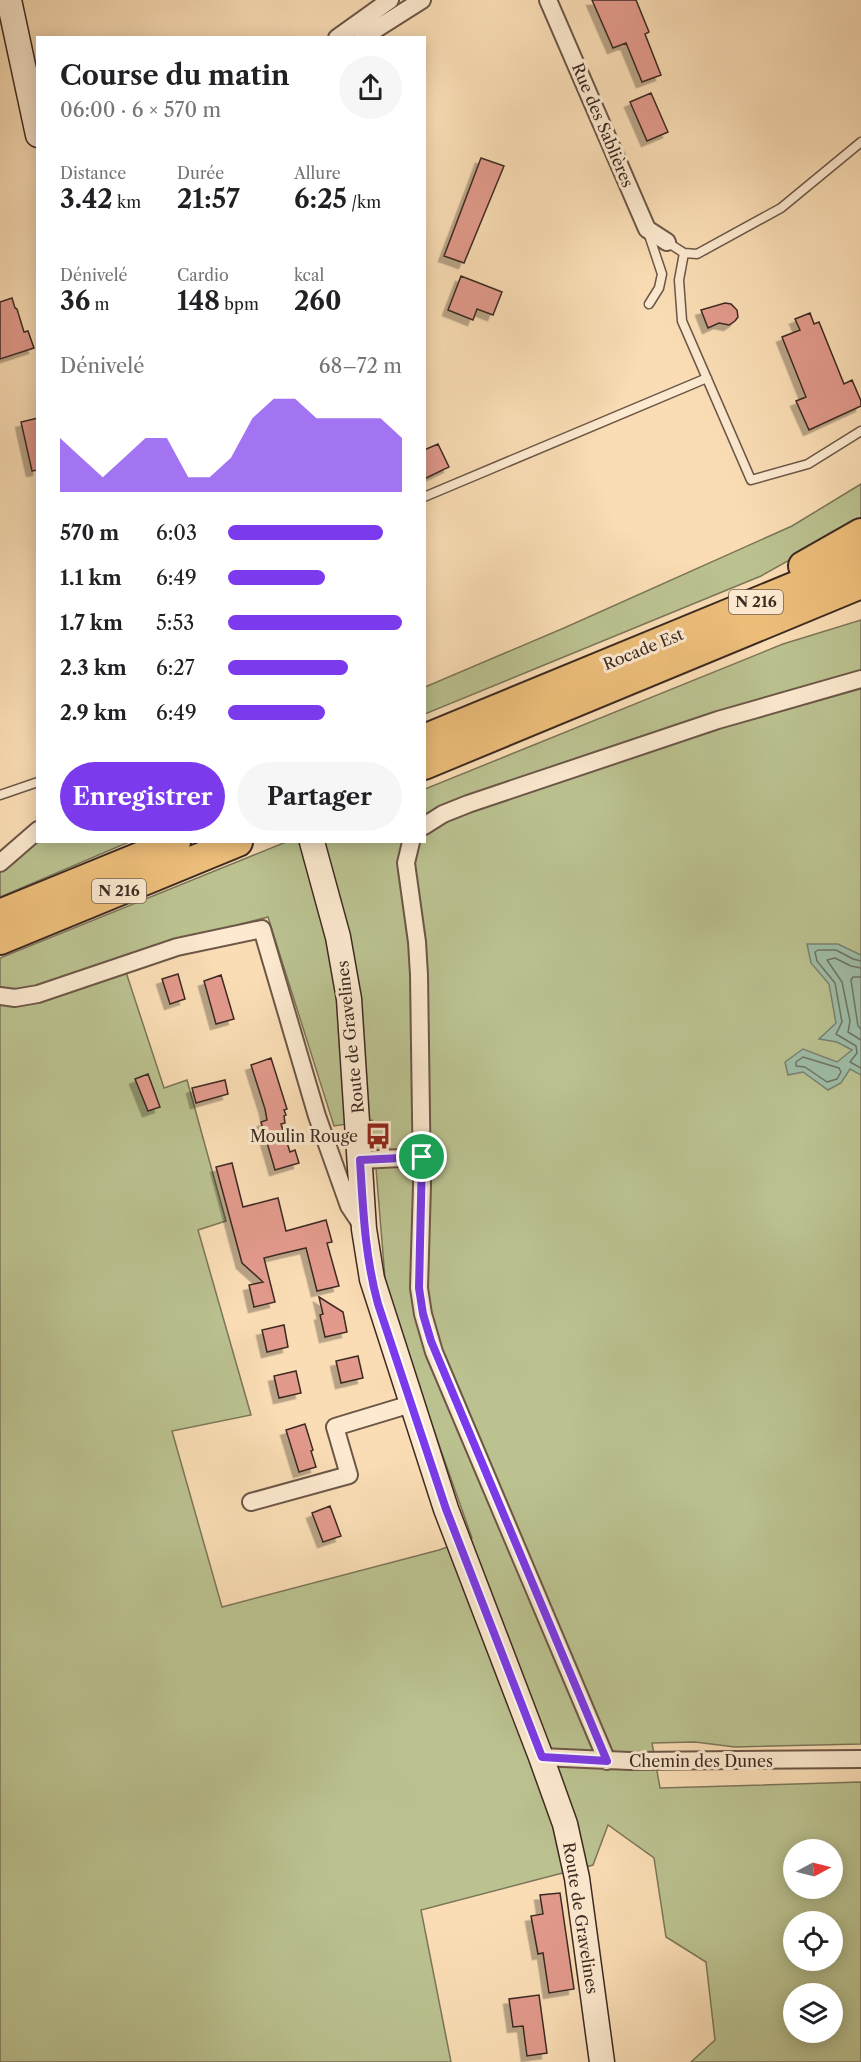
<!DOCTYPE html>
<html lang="fr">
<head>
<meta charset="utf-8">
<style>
	:root { --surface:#fff; --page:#f6f6f6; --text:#202124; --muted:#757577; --accent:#7c3aed }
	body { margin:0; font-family:"Libre Caslon Text",serif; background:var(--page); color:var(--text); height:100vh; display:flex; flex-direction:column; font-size:22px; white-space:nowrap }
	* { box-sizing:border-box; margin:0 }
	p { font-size:20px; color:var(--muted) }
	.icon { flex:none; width:33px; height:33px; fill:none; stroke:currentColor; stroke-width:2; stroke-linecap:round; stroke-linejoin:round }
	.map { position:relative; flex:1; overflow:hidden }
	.details { position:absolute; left:36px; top:36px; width:390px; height:807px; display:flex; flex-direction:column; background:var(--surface); border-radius:0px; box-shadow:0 3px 15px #0003 }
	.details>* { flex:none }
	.needle { width:39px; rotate:83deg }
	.controls { position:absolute; left:783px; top:1839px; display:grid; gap:12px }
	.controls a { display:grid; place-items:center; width:60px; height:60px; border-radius:50%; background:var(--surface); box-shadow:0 3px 15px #0003; font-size:30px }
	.pin { position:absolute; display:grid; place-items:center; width:51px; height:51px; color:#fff; margin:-26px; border:3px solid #fff; border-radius:50%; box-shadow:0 2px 6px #0007 }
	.round { display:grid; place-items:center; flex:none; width:63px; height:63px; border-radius:32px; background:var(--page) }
	.headline { display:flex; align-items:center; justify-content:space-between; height:102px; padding:0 24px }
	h1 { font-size:27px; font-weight:700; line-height:45px }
	.figures { display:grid; grid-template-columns:repeat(3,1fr); gap:9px; height:102px; padding:6px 24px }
	.figures div { display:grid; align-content:center }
	.figures b { font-size:26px; font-weight:700 }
	.figures small { font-size:16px; font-weight:400 }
	.figures p { font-size:16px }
	.chart { height:168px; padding:12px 24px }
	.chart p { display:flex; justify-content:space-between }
	.chart svg { width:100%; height:108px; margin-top:6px; fill:var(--accent); opacity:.7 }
	.button { display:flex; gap:12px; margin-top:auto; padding:12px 24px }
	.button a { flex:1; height:69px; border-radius:36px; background:var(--accent); color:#fff; font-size:24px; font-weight:700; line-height:69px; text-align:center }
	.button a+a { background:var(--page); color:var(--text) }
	ul { padding:0 24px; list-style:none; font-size:20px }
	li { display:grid; grid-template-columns:96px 72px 1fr; align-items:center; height:45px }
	li i { height:15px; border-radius:8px; background:var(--accent) }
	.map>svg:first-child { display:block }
</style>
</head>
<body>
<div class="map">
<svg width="861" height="2062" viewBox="0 0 861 2062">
	<defs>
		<filter id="shadow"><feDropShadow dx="-5.5" dy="5.5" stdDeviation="0" flood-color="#0004"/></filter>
	</defs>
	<rect width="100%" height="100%" fill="#faddb5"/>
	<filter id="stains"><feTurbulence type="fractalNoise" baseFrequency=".00333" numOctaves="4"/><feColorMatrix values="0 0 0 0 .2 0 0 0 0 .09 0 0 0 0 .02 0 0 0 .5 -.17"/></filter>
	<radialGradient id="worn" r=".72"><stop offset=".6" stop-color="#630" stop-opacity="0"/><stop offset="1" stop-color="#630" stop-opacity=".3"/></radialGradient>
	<path fill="#bbc290" stroke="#7c7659" stroke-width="1.5" fill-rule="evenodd" d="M 861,484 L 861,520 L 761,576 L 425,714 L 425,687 L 564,628 L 792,526 Z
		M 861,620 L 861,1744 L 735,1747 L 695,1742 L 652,1743 L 660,1788 L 861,1782 L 861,2062 L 691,2062 L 715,2040 L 706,1962 L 666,1937 L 654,1858 L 608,1825 L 593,1865 L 421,1910 L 451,2062 L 0,2062 L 0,958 L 286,842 L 424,842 L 425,789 L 783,644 ZM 268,917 L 334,1126 L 372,1120 L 385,1278 L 393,1315 L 472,1538 L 439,1550 L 222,1607 L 172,1431 L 251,1415 L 198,1230 L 226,1221 L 187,1080 L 164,1088 L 122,960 L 171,942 ZM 794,1850 L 832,1850 L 832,1888 L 794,1888 ZM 794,1922 L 832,1922 L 832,1960 L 794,1960 ZM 794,1994 L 832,1994 L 832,2032 L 794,2032 Z
		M 38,842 L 129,842 L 0,897 L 0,865 L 17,860 Z"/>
	<path fill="#9fbda8" stroke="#788272" stroke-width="1.5" d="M 807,944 L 838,944 L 861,955 L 861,1075 L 850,1069 L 841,1083 L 828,1090 L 803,1072 L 788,1075 L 785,1062 L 803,1049 L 837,1062 L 852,1050 L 837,1042 L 819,1039 L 836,1023 L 829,984 L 811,963 Z"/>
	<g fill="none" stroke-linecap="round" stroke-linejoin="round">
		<path stroke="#6e7465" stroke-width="1.5" d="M 861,961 L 853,959 L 836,950 L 818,950 L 815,952 L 817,961 L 835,983 L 842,1022 L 836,1034 L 856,1046 L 857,1053 L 850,1062 L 861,1068
			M 861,968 L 851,966 L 835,958 L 827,960 L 842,982 L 850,1021 L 848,1032 L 861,1040
			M 861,977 L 853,977 L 851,980 L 858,1026 L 861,1029
			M 803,1057 L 839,1068 L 841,1072 L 837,1079 L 827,1082 L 805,1067 L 796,1066 L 796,1062 Z"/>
	</g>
	<path fill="#e29a8c" stroke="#3d2a22" stroke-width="1.5" filter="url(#shadow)" d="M 592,0 L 636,0 L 649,32 L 645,34 L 661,75 L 642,82 L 626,43 L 613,48 Z
		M 651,93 L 668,132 L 647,141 L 630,102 Z
		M 481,158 L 504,166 L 464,263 L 444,256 Z
		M 461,276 L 502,292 L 493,315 L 477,309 L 473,320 L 448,310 Z
		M 12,298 L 15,308 L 17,309 L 24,332 L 28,331 L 34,348 L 0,359 L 0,302 Z
		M 725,303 L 731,304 L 737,310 L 738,317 L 735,321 L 729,325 L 719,323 L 708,328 L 701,310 Z
		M 810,313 L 814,324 L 819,322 L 844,384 L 852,380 L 861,401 L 861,406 L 809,430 L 796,401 L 806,397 L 782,337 L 800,330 L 795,319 Z
		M 38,418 L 38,470 L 32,471 L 21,422 Z
		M 438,444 L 449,467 L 424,479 L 424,450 Z
		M 178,974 L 185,999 L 170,1004 L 162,979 Z
		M 221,975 L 234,1019 L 216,1024 L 204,981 Z
		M 271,1058 L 287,1109 L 284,1110 L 286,1115 L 284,1116 L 285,1123 L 281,1124 L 290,1152 L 295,1150 L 299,1163 L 275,1170 L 261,1122 L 267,1120 L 265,1109 L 251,1065 Z
		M 148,1074 L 160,1107 L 148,1111 L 135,1079 Z
		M 225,1080 L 228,1094 L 196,1103 L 192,1088 Z
		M 232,1163 L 243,1207 L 278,1198 L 286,1231 L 326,1220 L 332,1242 L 327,1243 L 339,1286 L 317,1291 L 306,1248 L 280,1254 L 264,1258 L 275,1302 L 254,1307 L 249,1285 L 263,1282 L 242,1263 L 216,1167 Z
		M 319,1297 L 343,1312 L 347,1332 L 325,1337 L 320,1315 L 323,1314 Z
		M 284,1325 L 288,1347 L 267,1352 L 262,1330 Z
		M 358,1356 L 363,1378 L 341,1383 L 336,1361 Z
		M 296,1371 L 301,1393 L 279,1398 L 274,1376 Z
		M 305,1424 L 313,1450 L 311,1451 L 316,1467 L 299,1472 L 286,1430 Z
		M 330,1506 L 341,1536 L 323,1542 L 312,1513 Z
		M 560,1893 L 574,1989 L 549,1993 L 543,1953 L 538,1954 L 531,1916 L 543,1914 L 540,1895 Z
		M 539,1995 L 547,2053 L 527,2056 L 523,2026 L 513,2027 L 509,1999 Z"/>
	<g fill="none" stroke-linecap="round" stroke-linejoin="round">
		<g stroke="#6c5747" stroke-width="11">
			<path id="service" d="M 648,232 L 662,274 L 659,288 L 649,304
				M 667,242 L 684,253 L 697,254 L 781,208 L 861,142
				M 684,253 L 679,280 L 682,321 L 751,480 L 808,464 L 861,431
				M 424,497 L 707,378
				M 0,795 L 38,782"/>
		</g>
		<g stroke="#6c5747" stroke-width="20">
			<path id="minor" d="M 548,0 L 647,229 L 667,242
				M 337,38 L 390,0
				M 362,38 L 422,0
				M 424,826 L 443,814 L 468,804 L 718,720 L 861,679
				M 411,842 L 406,863 L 417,942 L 419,975 L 422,1185 L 419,1288 L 423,1314 L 434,1352 L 607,1761
				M 0,863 L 38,830
				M 0,996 L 15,998 L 38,994 L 177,947 L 262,929 L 317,1116 L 349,1206 L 363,1227
				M 360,1160 L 422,1157
				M 251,1502 L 349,1475 L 335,1427 L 411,1404
				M 541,1757 L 630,1761 L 861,1759"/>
		</g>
		<g stroke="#3d2a22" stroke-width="27">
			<path id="secondary" d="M 9,0 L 38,135
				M 312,842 L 338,937 L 349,999 L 364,1229 L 372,1279 L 446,1509 L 541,1757 L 565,1824 L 577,1878 L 602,2062"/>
		</g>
		<g stroke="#3d2a22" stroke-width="32">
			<path id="trunk" d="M 803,566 L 861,533
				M 424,739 L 861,559
				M 424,765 L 861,584
				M 0,914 L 176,842
				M 0,940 L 238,842"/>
		</g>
		<use href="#service" stroke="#fce9cf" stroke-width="8"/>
		<use href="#minor" stroke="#fce9cf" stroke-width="16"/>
		<use href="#secondary" stroke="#fce9cf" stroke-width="24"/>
		<use href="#trunk" stroke="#edbe7a" stroke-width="28"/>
	</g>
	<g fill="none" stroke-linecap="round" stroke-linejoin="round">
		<g stroke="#fff" stroke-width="12">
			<path id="route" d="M 422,1157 L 419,1288 L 423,1314 L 431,1341 L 607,1761 L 542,1757 L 446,1509 L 378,1304 C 365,1257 363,1209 360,1160 Z"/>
		</g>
		<use href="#route" stroke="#7c3aed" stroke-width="8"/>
	</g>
	<defs>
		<g id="bus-bare" transform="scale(2.07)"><path d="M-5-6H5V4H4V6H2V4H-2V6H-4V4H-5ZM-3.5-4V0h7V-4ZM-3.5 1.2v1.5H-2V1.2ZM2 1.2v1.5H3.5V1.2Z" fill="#8f2418" stroke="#fce9cf" stroke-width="2.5" paint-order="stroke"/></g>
	</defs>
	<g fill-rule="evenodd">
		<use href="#bus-bare" x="378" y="1136"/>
	</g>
	<g text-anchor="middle" stroke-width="6" stroke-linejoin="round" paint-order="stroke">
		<g fill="#fce9cf" stroke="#766356" stroke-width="1.5">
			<rect x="729" y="590" width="54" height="24" rx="4.5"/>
			<rect x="92" y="879" width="54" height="24" rx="4.5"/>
		</g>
		<g font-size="15" font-weight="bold" fill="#3d2a22">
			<text x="756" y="607">N 216</text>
			<text x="119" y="896">N 216</text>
		</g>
		<g font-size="16" fill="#3d2a22" stroke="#fce9cf">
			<text transform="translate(603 125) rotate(67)" y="6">Rue des Sablières</text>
			<text transform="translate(643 649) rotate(-22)" y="6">Rocade Est</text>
			<text transform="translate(350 1037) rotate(-96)" y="6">Route de Gravelines</text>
			<text x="701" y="1767">Chemin des Dunes</text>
			<text transform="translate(581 1918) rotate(81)" y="6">Route de Gravelines</text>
		</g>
		<g font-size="16" fill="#3d2a22" stroke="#fce9cf" text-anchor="end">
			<text x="358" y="1142">Moulin Rouge</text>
		</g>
	</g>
	<rect width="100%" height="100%" filter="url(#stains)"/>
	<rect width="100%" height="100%" fill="url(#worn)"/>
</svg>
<div class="controls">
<a><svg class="needle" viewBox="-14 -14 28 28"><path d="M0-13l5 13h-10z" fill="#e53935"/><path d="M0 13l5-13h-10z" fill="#757577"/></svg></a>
<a><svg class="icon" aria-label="locate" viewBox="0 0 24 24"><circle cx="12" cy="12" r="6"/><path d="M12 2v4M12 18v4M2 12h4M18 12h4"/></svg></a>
<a><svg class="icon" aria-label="layers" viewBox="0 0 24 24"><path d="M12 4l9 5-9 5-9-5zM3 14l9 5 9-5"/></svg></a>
</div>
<div class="pin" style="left:422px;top:1157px;background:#1e9e55"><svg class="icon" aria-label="arrive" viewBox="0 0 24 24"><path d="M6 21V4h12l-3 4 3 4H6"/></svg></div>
<section class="details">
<div class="headline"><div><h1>Course du matin</h1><p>06:00 · 6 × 570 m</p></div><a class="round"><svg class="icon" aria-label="share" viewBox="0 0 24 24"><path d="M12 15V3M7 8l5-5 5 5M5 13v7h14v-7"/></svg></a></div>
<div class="figures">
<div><p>Distance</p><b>3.42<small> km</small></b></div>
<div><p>Durée</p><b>21:57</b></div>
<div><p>Allure</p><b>6:25<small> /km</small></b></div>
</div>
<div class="figures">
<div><p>Dénivelé</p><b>36<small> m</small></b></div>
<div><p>Cardio</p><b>148<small> bpm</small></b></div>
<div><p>kcal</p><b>260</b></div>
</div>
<div class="chart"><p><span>Dénivelé</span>68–72 m</p>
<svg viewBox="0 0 160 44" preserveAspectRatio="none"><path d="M0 44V22L10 30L20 38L30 30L40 22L50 22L60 38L70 38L80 30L90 14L100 6L110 6L120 14L130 14L140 14L150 14L160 22V44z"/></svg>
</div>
<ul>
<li><b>570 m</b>6:03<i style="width:89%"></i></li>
<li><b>1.1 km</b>6:49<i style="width:56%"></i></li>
<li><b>1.7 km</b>5:53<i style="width:100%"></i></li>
<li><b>2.3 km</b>6:27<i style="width:69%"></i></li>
<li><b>2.9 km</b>6:49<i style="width:56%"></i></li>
</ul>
<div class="button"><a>Enregistrer</a><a>Partager</a></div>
</section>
</div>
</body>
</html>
